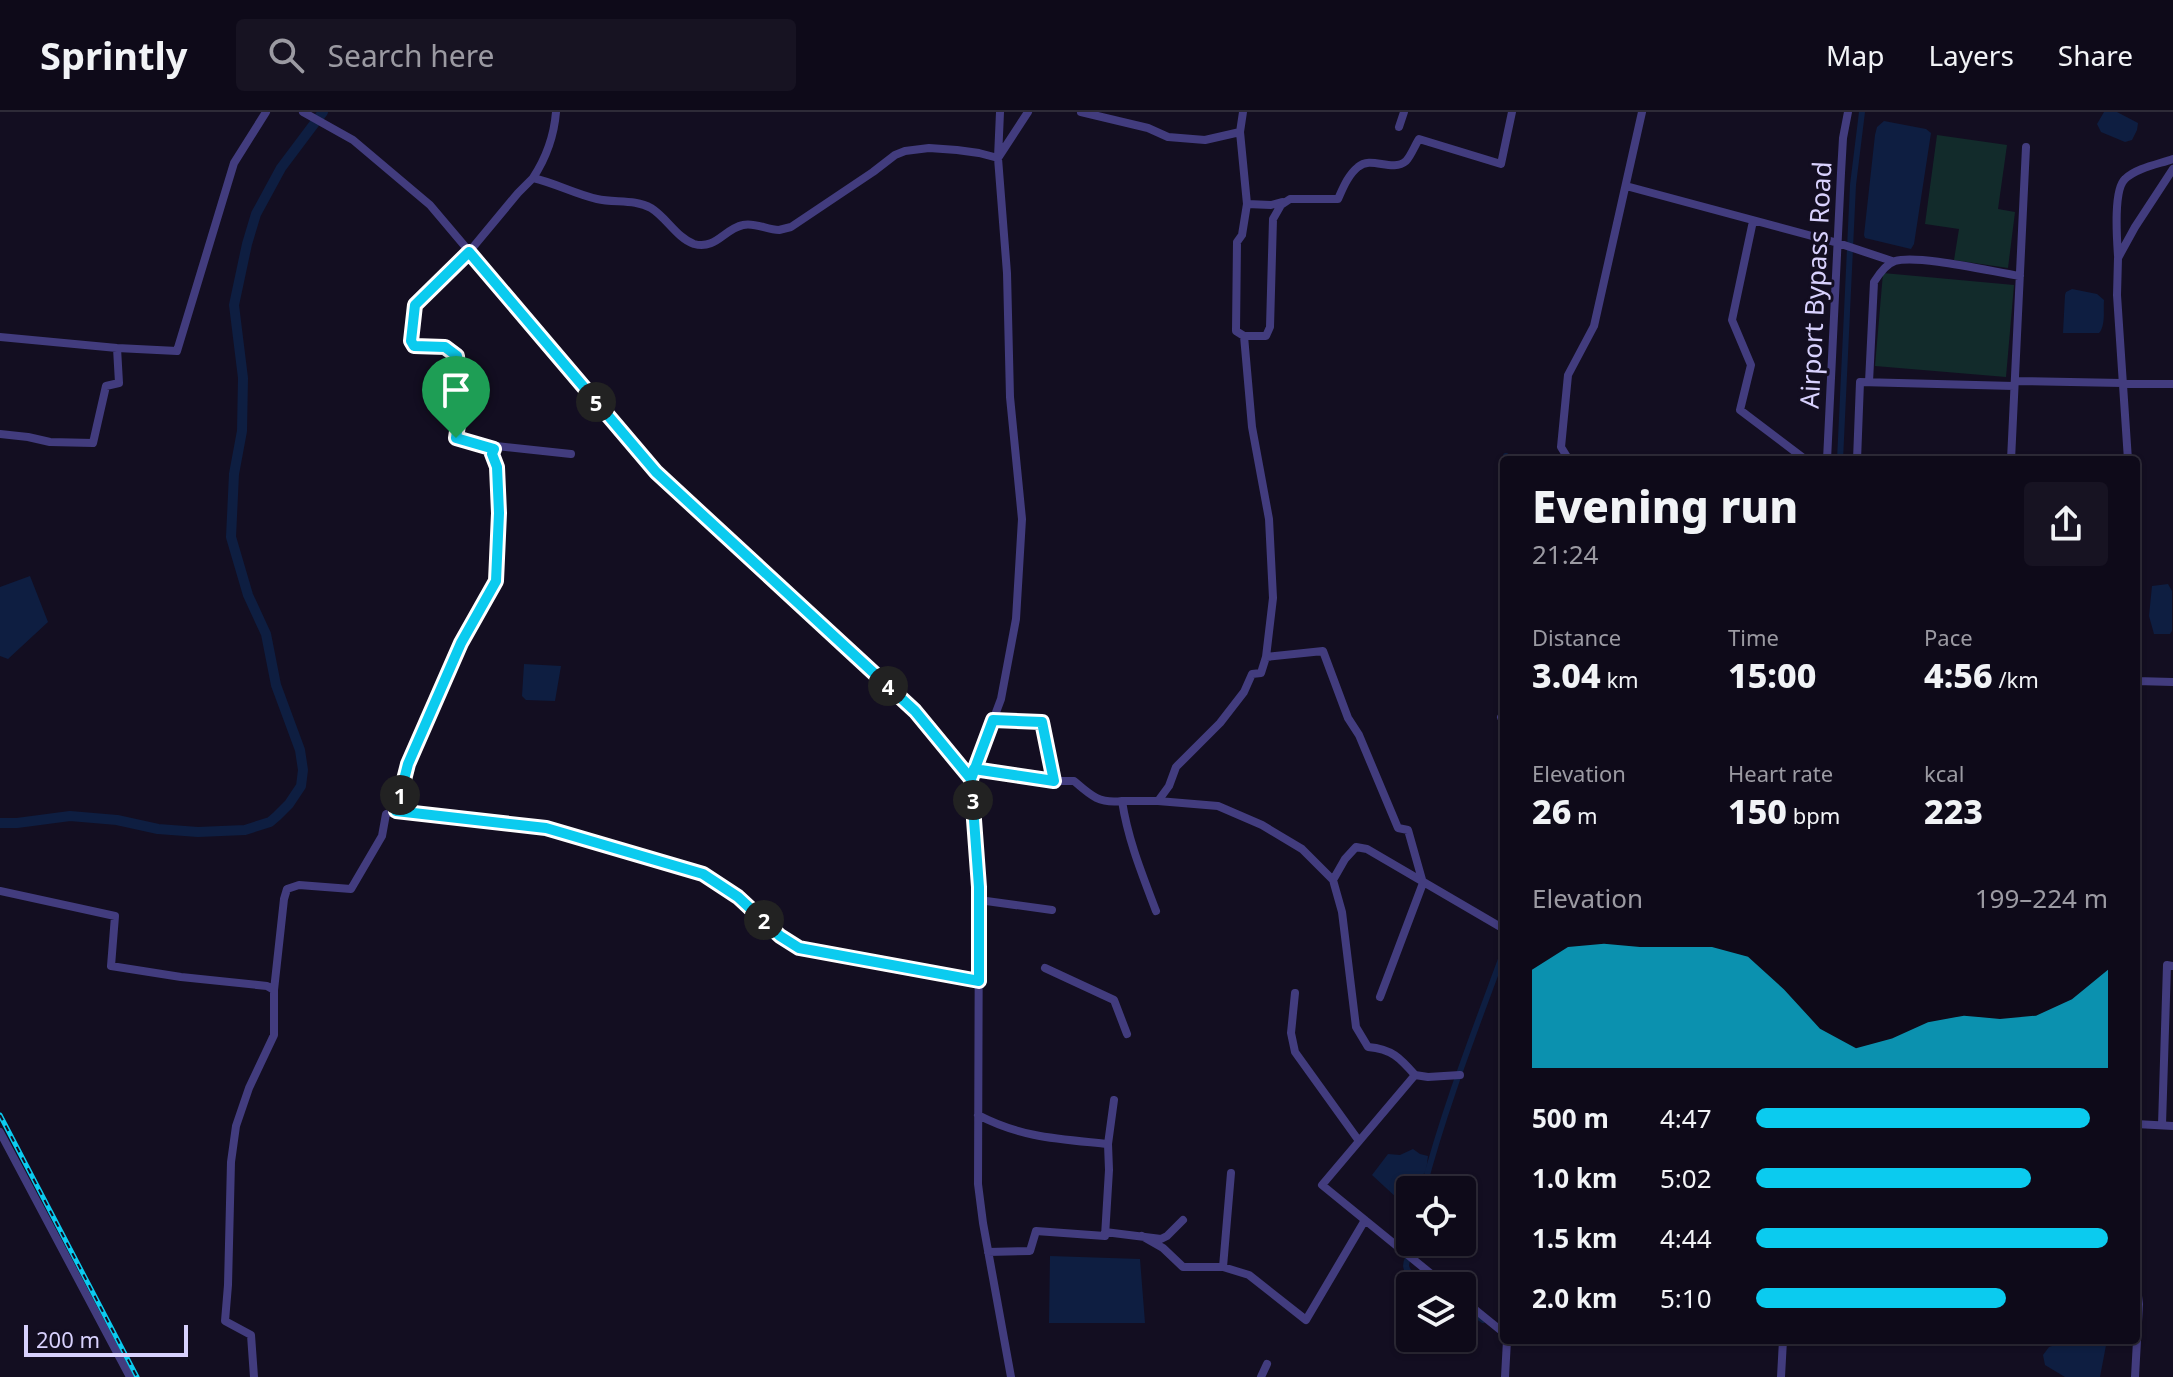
<!DOCTYPE html>
<html lang="en">
<head>
<meta charset="utf-8">
<style>
	:root { --surface:#0e0a19; --page:#171322; --text:#f1f3f6; --muted:#9b9aa2; --line:#2e2b38; --accent:#0bcbef }
	body { margin:0; font-family:"Noto Sans",sans-serif; background:var(--page); color:var(--text); height:100vh; display:flex; flex-direction:column; font-size:30px; white-space:nowrap }
	* { box-sizing:border-box; margin:0 }
	p { font-size:26px; color:var(--muted) }
	.icon { flex:none; width:44px; height:44px; fill:none; stroke:currentColor; stroke-width:2; stroke-linecap:round; stroke-linejoin:round }
	.map { position:relative; flex:1; overflow:hidden }
	.details { position:absolute; left:1500px; top:344px; width:640px; height:888px; display:flex; flex-direction:column; background:var(--surface); border-radius:8px; box-shadow:0 2px 6px #0004,0 0 0 2px var(--line) }
	.details>* { flex:none }
	.buttons { position:absolute; left:1396px; top:1064px; display:grid; gap:16px }
	.buttons a { display:grid; place-items:center; width:80px; height:80px; border-radius:8px; background:var(--surface); box-shadow:0 2px 6px #0004,0 0 0 2px var(--line); font-size:40px }
	.scale { position:absolute; left:24px; bottom:20px; width:164px; box-sizing:border-box; padding-left:8px; border:4px solid #d8d1fd; border-top:0; font-size:22px; line-height:28px; white-space:nowrap; color:#d8d1fd; -webkit-text-stroke:6px #130e21; paint-order:stroke }
	.pin { position:absolute; display:grid; place-items:center; width:68px; height:68px; color:#fff; margin:-82px -34px; border-radius:50% 50% 50% 0; rotate:-45deg; box-shadow:0 0 8px #0007 }
	.pin .icon { rotate:45deg }
	.km { position:absolute; width:40px; height:40px; margin:-20px; border-radius:50%; background:#222; color:#fff; font-size:22px; line-height:40px; text-align:center }
	.round { display:grid; place-items:center; flex:none; width:84px; height:84px; border-radius:8px; background:var(--page) }
	.summary { display:flex; align-items:center; justify-content:space-between; height:136px; padding:0 32px }
	h1 { font-size:44px; font-weight:800; line-height:60px }
	.stats { display:grid; grid-template-columns:repeat(3,1fr); gap:12px; height:136px; padding:8px 32px }
	.stats div { display:grid; align-content:center }
	.stats b { font-size:34px; font-weight:800 }
	.stats small { font-size:22px; font-weight:400 }
	.stats p { font-size:22px }
	.chart { height:224px; padding:16px 32px }
	.chart p { display:flex; justify-content:space-between }
	.chart svg { width:100%; height:144px; margin-top:8px; fill:var(--accent); opacity:.7 }
	ul { padding:0 32px; list-style:none; font-size:26px }
	li { display:grid; grid-template-columns:128px 96px 1fr; align-items:center; height:60px }
	li i { height:20px; border-radius:10px; background:var(--accent) }
	header { display:flex; align-items:center; gap:48px; box-sizing:border-box; height:112px; padding:0 40px; background:var(--surface); border-bottom:2px solid var(--line) }
	header strong { font-size:38px }
	nav { display:flex; gap:44px; margin-inline-start:auto; font-size:28px }
	.search { width:560px; height:72px; background:var(--page); display:flex; align-items:center; gap:20px; box-sizing:border-box; padding:0 28px; border-radius:8px; color:var(--muted); font-size:30px }
	.map>svg:first-child { display:block }
</style>
</head>
<body>
<header>
<strong>Sprintly</strong>
<div class="search"><svg class="icon" aria-label="search" viewBox="0 0 24 24"><circle cx="10" cy="10" r="6"/><path d="M15 15l6 6"/></svg>Search here</div>
<nav><a>Map</a><a>Layers</a><a>Share</a></nav>
</header>
<div class="map">
<svg width="2173" height="1265" viewBox="0 0 2173 1265">
	<rect width="100%" height="100%" fill="#130e21"/>
	<path fill="#122b2b" d="M 1937,23 L 2007,33 L 1998,97 L 2015,100 L 2008,156 L 1954,148 L 1959,117 L 1925,112 Z
		M 1883,161 L 2014,173 L 2006,265 L 1875,254 Z"/>
	<path fill="#0e1e41" d="M 2104,0 L 2117,0 L 2138,11 L 2137,18 L 2132,28 L 2125,30 L 2101,20 L 2097,12 Z
		M 1884,9 L 1926,17 L 1931,21 L 1914,132 L 1911,137 L 1865,126 L 1864,123 L 1875,23 L 1877,15 Z
		M 2072,177 L 2097,182 L 2104,188 C 2103,198 2106,213 2099,221 L 2063,221 L 2065,183 L 2066,180 Z
		M 30,464 L 48,510 L 8,547 L 0,544 L 0,475 Z
		M 2168,472 L 2172,479 L 2172,519 L 2170,522 L 2154,522 L 2149,504 L 2152,474 Z
		M 524,552 L 561,554 L 555,589 L 526,588 L 522,584 Z
		M 1413,1037 L 1420,1042 L 1428,1044 L 1426,1060 L 1421,1064 L 1405,1087 L 1398,1087 L 1372,1063 L 1388,1042 L 1400,1043 Z
		M 1050,1144 L 1140,1147 L 1145,1211 L 1049,1211 Z
		M 2054,1228 L 2107,1228 L 2100,1265 L 2065,1265 L 2045,1253 L 2043,1243 L 2049,1235 L 2052,1234 Z"/>
	<g fill="none" stroke-linecap="round" stroke-linejoin="round">
		<path stroke="#0e1e41" stroke-width="6" d="M 1506,344 L 1506,348
			M 1840,348 L 1853,73 L 1862,0
			M 1423,1078 C 1444,997 1475,918 1504,839
			M 1417,1130 C 1400,1158 1402,1157 1429,1174
			M 1462,1195 L 1483,1208"/>
		<path stroke="#0e1e41" stroke-width="10" d="M 0,711 L 17,711 L 70,704 L 117,708 L 158,717 L 198,720 L 245,718 L 270,710 L 277,704 L 289,692 L 301,674 L 303,658 L 300,638 L 276,573 L 266,522 L 248,483 L 231,425 L 234,362 L 242,319 L 243,266 L 234,193 L 247,132 L 256,102 L 281,56 L 323,0"/>
		<path stroke="#423c7e" stroke-width="8" d="M 303,0 L 353,28 L 430,93 L 656,360 L 804,499 L 915,599 L 971,667 L 979,775 L 978,1072 L 983,1111 L 1011,1265
			M 1081,0 L 1148,16 L 1168,25 L 1205,28 L 1240,20
			M 1243,0 L 1240,20 L 1247,92 L 1242,123 L 1237,130 L 1236,219 L 1244,224
			M 1399,15 L 1404,0
			M 533,66 C 546,46 554,25 556,0
			M 1626,74 L 1838,131 L 1892,149
			M 1247,92 L 1271,93 L 1282,90
			M 1753,109 L 1732,208 L 1751,253 L 1740,298 L 1806,348
			M 2118,144 C 2117,128 2113,78 2125,67 C 2136,56 2159,52 2173,47
			M 0,225 L 117,236 L 177,239 L 234,51 L 266,0
			M 2015,269 L 2173,272
			M 1869,270 L 1874,170 C 1879,162 1886,152 1895,149 C 1918,142 1993,160 2020,164
			M 0,322 L 28,325 L 50,330 L 93,331 L 106,274 L 119,271 L 117,236
			M 494,337 L 456,326 L 461,293 L 457,244 L 445,235 L 411,233 L 415,193 L 469,140 L 518,81 L 533,66 C 555,71 575,82 597,87 C 615,91 635,87 651,96 C 666,105 677,126 694,132 C 716,138 724,117 743,113 C 755,110 767,118 779,118 C 783,117 787,116 791,115 L 873,60 L 895,43 L 905,39 L 929,36 L 957,38 L 979,41 L 998,46 L 1000,0
			M 1569,348 L 1561,335 L 1568,263 L 1594,214 L 1642,0
			M 1827,348 L 1841,61 L 1843,26 L 1848,0
			M 1857,348 L 1860,270 L 2014,274
			M 2011,348 L 2026,35
			M 2128,348 L 2117,183 L 2118,146 L 2135,115 L 2173,57
			M 2136,473 L 2136,589
			M 2136,569 L 2173,570
			M 1501,605 L 1504,606
			M 993,608 L 1042,610 L 1054,669 L 1074,669 C 1090,683 1099,692 1122,689 C 1128,728 1142,762 1156,799
			M 974,657 L 1054,669
			M 971,667 L 1001,587 L 1016,507 L 1022,407 L 1010,285 L 1007,161 L 998,46 L 1028,0
			M 1122,689 L 1158,689 L 1169,674 L 1176,655 L 1220,611 L 1244,580 L 1252,562 L 1261,561 L 1266,545
			M 1158,689 L 1218,694 L 1262,713 L 1302,737 L 1333,768
			M 396,699 L 408,652 L 461,531 L 496,469 L 499,401 L 497,355 L 492,342 L 496,334 L 571,342
			M 0,779 L 115,804 L 111,854 L 181,865 L 267,874 L 274,878 L 274,923 L 249,976 L 236,1014 L 231,1050 L 228,1173 L 225,1209 L 251,1223 L 254,1265
			M 979,788 L 1052,798
			M 1045,856 L 1114,888 L 1127,922
			M 274,878 L 284,787 L 287,777 L 299,773 L 351,777 L 382,724 L 386,702 L 396,699 L 546,716 L 703,762 L 738,785 L 780,824 L 799,836 L 979,869
			M 1295,881 L 1291,921 L 1295,940 L 1359,1029
			M 1380,885 L 1423,771 L 1408,718 L 1398,716 L 1359,623 L 1348,606 L 1323,539 L 1266,545 L 1273,486 L 1269,407 L 1252,315 L 1244,224 L 1266,224 L 1270,215 L 1273,107 L 1281,93 L 1290,87 L 1338,87 C 1343,76 1348,63 1358,55 C 1371,43 1392,61 1406,49 C 1411,44 1415,33 1419,27 L 1501,52 L 1512,0
			M 1415,963 L 1322,1073 L 1446,1174
			M 1460,963 L 1428,965 L 1415,963 C 1400,946 1392,937 1368,935 L 1356,915 L 1342,800 L 1333,768 L 1345,747 L 1356,735 L 1367,737 L 1504,817
			M 978,1003 C 1022,1026 1060,1027 1108,1032
			M 2136,1012 L 2173,1014
			M 2162,1013 L 2167,853 L 2173,854
			M 0,1020 L 130,1265
			M 1105,1120 L 1161,1127 L 1167,1124 L 1183,1108
			M 1142,1124 L 1163,1136 L 1183,1155 L 1223,1155 L 1249,1163 L 1306,1208 L 1365,1108
			M 988,1140 L 1030,1139 L 1036,1119 L 1105,1124 L 1109,1058 L 1108,1032 L 1114,988
			M 1223,1155 L 1231,1061
			M 1462,1187 L 1504,1221
			M 1261,1265 L 1267,1252
			M 1505,1265 L 1507,1228
			M 1781,1265 L 1783,1228
			M 2135,1265 L 2139,1192 L 2136,1167"/>
		<g stroke="#0bcbef" stroke-width="5">
			<path id="rail" d="M 0,1003 L 137,1265"/>
		</g>
		<use href="#rail" stroke="#130e21" stroke-width="2" stroke-dasharray="6" stroke-linecap="butt"/>
	</g>
	<g fill="none" stroke-linecap="round" stroke-linejoin="round">
		<g stroke="#fff" stroke-width="16">
			<path id="route" d="M 456,326 L 494,337 L 492,342 L 497,355 L 499,401 L 496,469 L 461,531 L 408,652 L 396,699 L 546,716 L 703,762 L 738,785 L 780,824 L 799,836 L 979,869 L 979,775 L 971,667 L 974,657 L 1054,669 L 1042,610 L 993,608 L 971,667 L 915,599 L 656,360 L 469,140 L 415,193 L 411,229 L 414,234 L 445,235 L 457,244 L 461,293 L 456,326"/>
		</g>
		<use href="#route" stroke="#0bcbef" stroke-width="10"/>
	</g>
	<g text-anchor="middle" stroke-width="6" stroke-linejoin="round" paint-order="stroke">
		<g font-size="26" fill="#d8d1fd" stroke="#130e21">
			<text transform="translate(1816 173) rotate(-87)" y="9">Airport Bypass Road</text>
		</g>
	</g>
</svg>
<div class="buttons">
<a><svg class="icon" aria-label="locate" viewBox="0 0 24 24"><circle cx="12" cy="12" r="6"/><path d="M12 2v4M12 18v4M2 12h4M18 12h4"/></svg></a>
<a><svg class="icon" aria-label="layers" viewBox="0 0 24 24"><path d="M12 4l9 5-9 5-9-5zM3 14l9 5 9-5"/></svg></a>
</div>
<div class="scale">200 m</div>
<div class="pin" style="left:456px;top:326px;background:#1e9e55"><svg class="icon" aria-label="arrive" viewBox="0 0 24 24"><path d="M6 21V4h12l-3 4 3 4H6"/></svg></div>
<b class="km" style="left:400px;top:683px">1</b>
<b class="km" style="left:764px;top:808px">2</b>
<b class="km" style="left:973px;top:688px">3</b>
<b class="km" style="left:888px;top:574px">4</b>
<b class="km" style="left:596px;top:290px">5</b>
<section class="details">
<div class="summary"><div><h1>Evening run</h1><p>21:24</p></div><a class="round"><svg class="icon" aria-label="share" viewBox="0 0 24 24"><path d="M12 15V3M7 8l5-5 5 5M5 13v7h14v-7"/></svg></a></div>
<div class="stats">
<div><p>Distance</p><b>3.04<small> km</small></b></div>
<div><p>Time</p><b>15:00</b></div>
<div><p>Pace</p><b>4:56<small> /km</small></b></div>
</div>
<div class="stats">
<div><p>Elevation</p><b>26<small> m</small></b></div>
<div><p>Heart rate</p><b>150<small> bpm</small></b></div>
<div><p>kcal</p><b>223</b></div>
</div>
<div class="chart"><p><span>Elevation</span>199–224 m</p>
<svg viewBox="0 0 160 44" preserveAspectRatio="none"><path d="M0 44V14L10 7L20 6L30 7L40 7L50 7L60 10L70 20L80 32L90 38L100 35L110 30L120 28L130 29L140 28L150 23L160 14V44z"/></svg>
</div>
<ul>
<li><b>500 m</b>4:47<i style="width:95%"></i></li>
<li><b>1.0 km</b>5:02<i style="width:78%"></i></li>
<li><b>1.5 km</b>4:44<i style="width:100%"></i></li>
<li><b>2.0 km</b>5:10<i style="width:71%"></i></li>
</ul>
</section>
</div>
</body>
</html>
